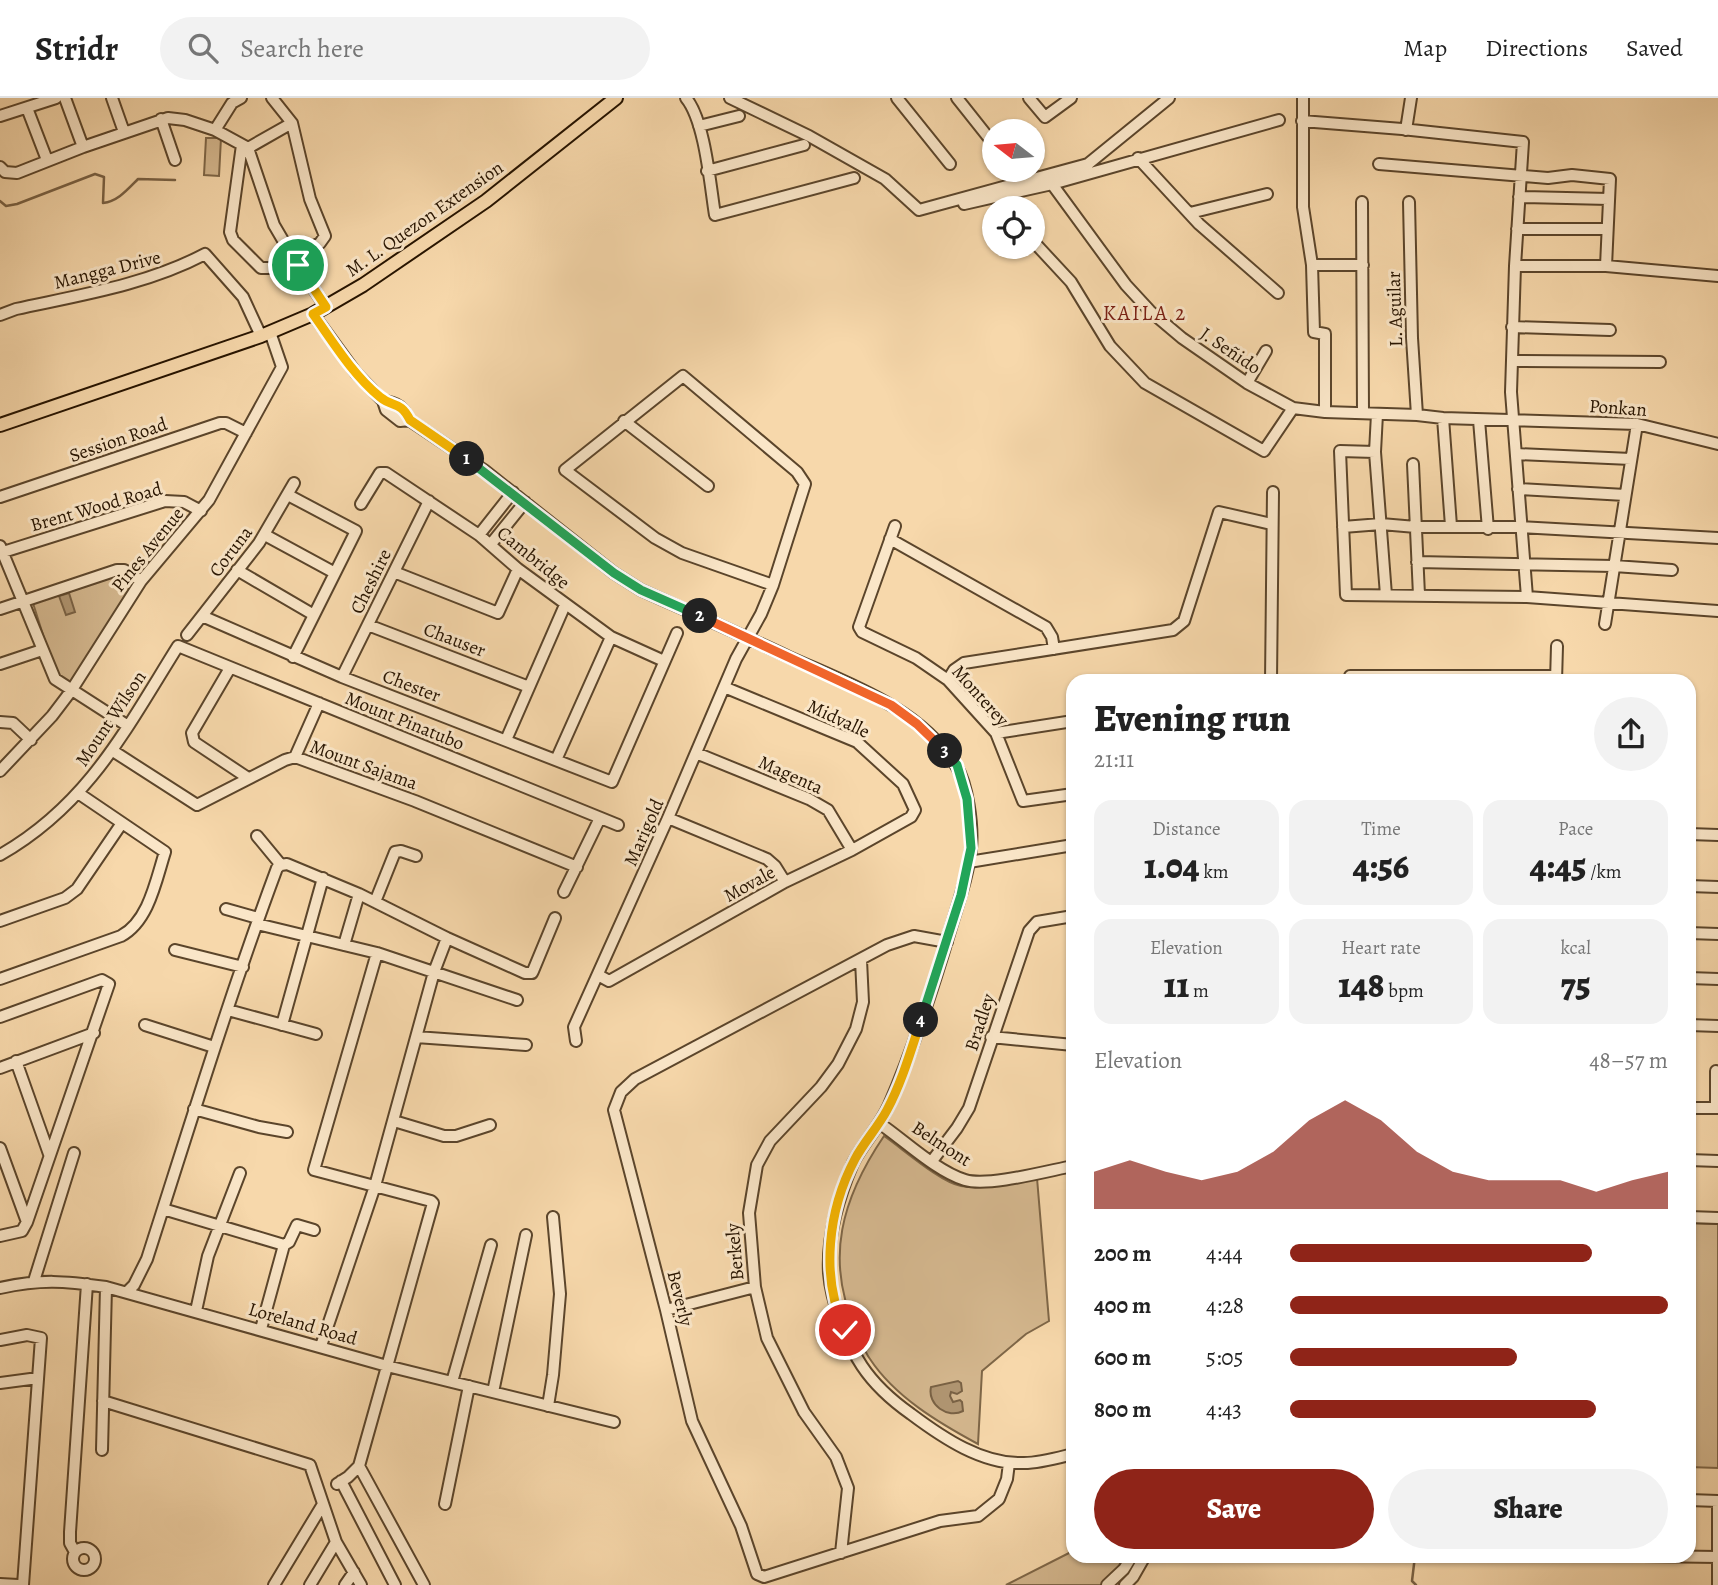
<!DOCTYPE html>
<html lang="en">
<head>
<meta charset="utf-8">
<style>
	:root { --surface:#fff; --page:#f2f2f2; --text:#222; --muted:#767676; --line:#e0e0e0; --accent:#8f2418 }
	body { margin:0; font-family:Alegreya,serif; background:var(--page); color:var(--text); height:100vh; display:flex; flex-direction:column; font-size:26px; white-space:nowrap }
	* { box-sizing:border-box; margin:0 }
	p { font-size:23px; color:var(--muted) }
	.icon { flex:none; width:38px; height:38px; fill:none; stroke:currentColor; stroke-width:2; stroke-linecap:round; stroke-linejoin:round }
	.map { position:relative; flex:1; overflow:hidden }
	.drawer { position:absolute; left:1066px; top:576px; width:630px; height:889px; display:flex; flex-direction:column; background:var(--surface); border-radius:21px; box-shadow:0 2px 5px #0004 }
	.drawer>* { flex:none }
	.needle { width:46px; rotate:286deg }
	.buttons { position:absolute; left:982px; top:21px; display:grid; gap:14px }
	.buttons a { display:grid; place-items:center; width:63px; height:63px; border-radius:50%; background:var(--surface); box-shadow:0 2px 5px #0004; font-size:35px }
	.pin { position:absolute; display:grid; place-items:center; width:60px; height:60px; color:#fff; margin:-30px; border:4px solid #fff; border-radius:50%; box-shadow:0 2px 7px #0007 }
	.km { position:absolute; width:35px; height:35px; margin:-18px; border-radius:50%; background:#222; color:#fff; font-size:19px; line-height:35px; text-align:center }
	.round { display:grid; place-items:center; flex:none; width:74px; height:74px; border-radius:37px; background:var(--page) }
	.overview { display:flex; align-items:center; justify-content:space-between; height:119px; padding:0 28px }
	h1 { font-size:38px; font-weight:800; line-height:52px }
	.figures { display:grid; grid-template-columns:repeat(3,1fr); gap:10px; height:119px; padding:7px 28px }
	.figures div { display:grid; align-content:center; border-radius:18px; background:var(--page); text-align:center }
	.figures b { font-size:35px; font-weight:800 }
	.figures small { font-size:19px; font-weight:400 }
	.figures p { font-size:19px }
	.chart { height:196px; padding:14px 28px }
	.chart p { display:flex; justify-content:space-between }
	.chart svg { width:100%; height:126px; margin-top:7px; fill:var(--accent); opacity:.7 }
	.action { display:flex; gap:14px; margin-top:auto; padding:14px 28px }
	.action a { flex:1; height:80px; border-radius:42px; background:var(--accent); color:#fff; font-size:28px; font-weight:800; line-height:80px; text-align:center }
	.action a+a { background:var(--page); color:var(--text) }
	ul { padding:0 28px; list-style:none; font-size:23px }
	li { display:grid; grid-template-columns:112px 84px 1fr; align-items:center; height:52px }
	li i { height:18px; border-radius:9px; background:var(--accent) }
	header { display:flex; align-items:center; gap:42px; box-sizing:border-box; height:98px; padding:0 35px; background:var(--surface); border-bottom:2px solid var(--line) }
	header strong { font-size:33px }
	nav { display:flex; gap:38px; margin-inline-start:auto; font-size:24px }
	.search { width:490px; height:63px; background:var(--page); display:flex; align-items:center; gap:18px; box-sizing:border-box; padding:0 24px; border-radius:38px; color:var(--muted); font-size:26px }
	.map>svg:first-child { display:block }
</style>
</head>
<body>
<header>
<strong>Stridr</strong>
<div class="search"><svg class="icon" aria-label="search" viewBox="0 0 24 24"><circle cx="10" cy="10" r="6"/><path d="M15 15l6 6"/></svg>Search here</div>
<nav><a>Map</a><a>Directions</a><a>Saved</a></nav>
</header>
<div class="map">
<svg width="1718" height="1487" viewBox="0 0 1718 1487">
	<rect width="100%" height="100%" fill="#f7d8ab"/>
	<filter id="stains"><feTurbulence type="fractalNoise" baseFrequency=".00286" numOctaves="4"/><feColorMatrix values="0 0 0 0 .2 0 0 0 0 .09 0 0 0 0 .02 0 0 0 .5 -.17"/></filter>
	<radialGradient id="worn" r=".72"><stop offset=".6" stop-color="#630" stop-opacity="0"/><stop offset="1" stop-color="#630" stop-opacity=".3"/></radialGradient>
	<path fill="#d4b78e" stroke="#7e6647" stroke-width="2" d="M 206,40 L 221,40 L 219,78 L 204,77 Z
		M 122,476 L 134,482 L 134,487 L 72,584 L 66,585 L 56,578 L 32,502 Z
		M 884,1038 C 903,1051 940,1084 961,1088 C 985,1092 1013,1083 1037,1080 L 1049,1223 L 1026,1236 L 982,1273 L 978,1346 C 939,1325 895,1299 870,1261 C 864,1253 861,1242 856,1232 C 824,1161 842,1100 884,1038 Z
		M 1689,1125 L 1718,1126 L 1718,1370 L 1689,1369 Z
		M 1073,1453 L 1073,1458 L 1128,1458 L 1120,1471 L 1103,1487 L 1006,1487 Z"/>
	<path fill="#b09571" stroke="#796144" stroke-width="2" d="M 69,495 L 75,514 L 66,517 L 59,498 Z
		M 958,1283 L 961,1285 L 962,1293 L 957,1296 L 951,1294 L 950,1298 L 953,1304 L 960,1302 L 962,1304 L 963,1313 C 948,1321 927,1307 931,1289 Z"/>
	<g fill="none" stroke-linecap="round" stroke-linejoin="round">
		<path stroke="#796144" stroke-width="2.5" d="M 0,103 L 6,108 L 17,106 L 95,76 L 104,79 L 103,105 C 118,103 127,92 138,81 L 175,82
			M 1415,1458 L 1412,1483 L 1416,1487"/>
		<g stroke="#5b452b" stroke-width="14">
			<path id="minor" d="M 65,0 L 83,49
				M 112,0 L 124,34
				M 686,0 C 705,23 710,86 715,117 L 854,80
				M 730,0 L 809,38 L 885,81 L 919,112 L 1088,66 L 1169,0
				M 897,0 L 950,66
				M 957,0 L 992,44
				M 1029,0 L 1045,19 L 1071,0
				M 1303,0 L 1303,109 L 1312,167 L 1314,234 L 1325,236 L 1325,314
				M 27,10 L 47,62
				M 0,18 L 56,0
				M 161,21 L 175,62
				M 1302,23 L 1402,31 L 1523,44 L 1515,168 L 1511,294 L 1527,499
				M 699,28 L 739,18
				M 215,32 L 232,5 L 241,0
				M 1406,32 L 1411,0
				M 242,47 L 230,134 L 233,142 L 261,170 L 271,170 L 320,145 L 325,138 L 310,101 L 292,25 L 272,0
				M 248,50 L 292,25
				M 1138,60 L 1199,126 L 1278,195
				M 1379,66 L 1548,80 L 1572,77 L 1610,81 L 1606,168
				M 0,69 L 5,74 L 17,75 L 83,49 L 168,20 L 185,22 L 215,32 L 248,50 L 274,127 L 298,168 L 326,209
				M 707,73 L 804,47
				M 1052,86 L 1126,187 L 1150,213 L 1182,240 L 1247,285 L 1293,310 L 1325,314 L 1417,317 L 1443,320 L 1637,326 L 1718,346
				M 1519,99 L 1609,101
				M 1362,104 L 1363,315
				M 1409,104 L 1412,240 L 1417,317
				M 964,106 L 1052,86 L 1279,22
				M 1190,115 L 1267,96
				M 1517,131 L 1607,131
				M 1032,142 L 1071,184 L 1110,248 L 1145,285 L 1264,353 L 1293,310
				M 1312,167 L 1363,167
				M 1515,168 L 1606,168 L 1718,178
				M 313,216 L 356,275 L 383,303 L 386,312 L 400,323 L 409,322
				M 0,217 L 16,211 C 80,197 146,187 205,156 L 243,199 L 261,238
				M 1512,229 L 1610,232
				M 1512,263 L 1660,264
				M 1247,285 L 1266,253
				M 383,303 C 397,304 404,310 409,322 L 484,372 L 614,475 L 641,492 C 690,514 740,536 789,559 C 847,585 918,609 955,666 C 968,685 973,728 971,751 C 968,779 957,808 949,836 C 932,893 913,952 889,1007 C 880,1028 863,1045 853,1065 C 839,1098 827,1138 829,1175 C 831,1202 847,1246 862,1268 C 874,1286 894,1304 911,1316 C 943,1340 983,1367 1024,1365 C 1040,1365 1057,1360 1073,1356
				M 1377,316 L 1375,354 L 1386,497
				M 1443,320 L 1451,428
				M 1479,322 L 1488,431
				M 624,323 L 708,388
				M 1375,354 L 1340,353 L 1346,497 L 1527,499 L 1718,513
				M 1516,356 L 1631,361
				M 1413,366 L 1419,497
				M 1518,391 L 1625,397
				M 288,397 L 356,433 L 293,559
				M 0,399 L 220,325 L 226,325 L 246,335
				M 361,406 L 380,375 L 386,375 L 479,437 L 518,471 L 611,539 L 664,563
				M 895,428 L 859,529 L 862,534 L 916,560 L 948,582 L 996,635 L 1023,703 L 1073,696
				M 1343,429 L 1381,426 L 1416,429 L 1521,429 L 1718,440
				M 265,437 L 335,475
				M 479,437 L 513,394
				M 890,441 L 1046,529 L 1052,539 L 1054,551
				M 491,446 L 525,404
				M 0,448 L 55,581 L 128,628
				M 0,455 L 165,403 L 184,404 L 201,413
				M 1417,464 L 1614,468 L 1672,472
				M 237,472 L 314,517
				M 394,474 L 498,515 L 518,471
				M 0,511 L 117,472 L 124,472 L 141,483
				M 202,518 L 342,579 L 612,684 L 677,535
				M 1605,526 L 1637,326
				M 368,527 L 529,589
				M 187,537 L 259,445 L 294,385
				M 0,566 L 42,552
				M 230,570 L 192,635 L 194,644 L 248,680
				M 342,579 L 429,403
				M 948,582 L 954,572 L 964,565 L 1173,532 L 1184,523 L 1219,414 L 1271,426
				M 1271,583 L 1273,394
				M 1350,583 L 1350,578 L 1556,578
				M 1556,583 L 1557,548
				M 0,624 L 13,625 L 31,642
				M 996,635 L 1073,623
				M 506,642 L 565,507
				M 113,653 L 197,707 L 285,662 L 295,659 L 415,703 L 577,769
				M 696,655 L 809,701 L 828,712 L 852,752
				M 295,659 L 319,605
				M 556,662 L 611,539
				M 0,673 L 52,618 L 71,593 L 141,483 L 209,402 L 282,269 L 270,234
				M 668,720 L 767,761 L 775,768 L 785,784
				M 1689,736 L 1718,737
				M 257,738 L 281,767 L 287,766 L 359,796 L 447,840 L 525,875 L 532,875 L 533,873 L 555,820
				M 0,757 C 88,707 126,631 178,548 L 618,727
				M 969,764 L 1073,747
				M 1689,788 L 1718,789
				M 564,794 L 600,720
				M 375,804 L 395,754 L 401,753 L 416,758
				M 226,811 L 258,820
				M 0,823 L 65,800 L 77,791 L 122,725
				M 257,826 L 377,855 L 517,902
				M 1689,835 L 1718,836
				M 947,844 L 914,838 L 887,847 L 635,981 L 621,994 L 614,1012 L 666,1212 L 692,1323 L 741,1428 L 757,1476 L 764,1479 L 940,1423 L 978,1418 L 999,1401 L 1007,1381 L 1009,1365
				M 344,847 L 359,796
				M 175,852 L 243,869
				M 598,877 L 609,883 L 785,784 L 852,752 L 911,719 L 915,712 L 903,686 L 857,644 L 724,589
				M 1689,880 L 1718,881
				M 0,881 L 121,838 C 149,823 156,782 165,754 L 78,695
				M 228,912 L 316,936
				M 0,919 L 102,882 L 109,886 L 27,1124 L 22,1133 L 0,1138
				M 145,927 L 214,949
				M 282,927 L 323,780
				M 1689,927 L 1718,928
				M 416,939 L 526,947
				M 991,939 L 1073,947
				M 576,943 L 574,929 L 668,720 L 736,561 L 761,516 L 773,487 L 805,386 L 797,374 L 683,278 L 565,372 L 655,440 L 682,455 L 773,487
				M 16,963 L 49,1056
				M 0,970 L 94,935
				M 1716,973 L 1716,1010
				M 1689,1010 L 1718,1010
				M 194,1011 L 259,1029 L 287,1034
				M 394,1023 L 444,1038 L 456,1038 L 490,1027
				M 879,1025 C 904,1042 936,1073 965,1082 C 988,1089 1047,1073 1073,1068
				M 0,1050 L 27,1124
				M 1689,1062 L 1718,1063
				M 932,1063 L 957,1030 L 969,1010 L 1029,833 L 1037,824 L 1073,818
				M 163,1111 L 284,1147
				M 1689,1119 L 1718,1120
				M 34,1183 L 74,1055
				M 0,1190 C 42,1181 64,1183 106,1189 L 387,1268 L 614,1324
				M 127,1194 L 134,1187 L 147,1161 C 189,1030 229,899 277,770 L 281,767
				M 666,1212 L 755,1189
				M 196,1213 L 208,1158 L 240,1075
				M 261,1231 L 284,1147 L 289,1144 L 297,1127 L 314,1132
				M 0,1242 L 27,1237 L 41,1240 L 23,1487
				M 321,1248 L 375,1088 L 434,874 L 447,840
				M 452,1284 L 491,1147
				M 0,1285 L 38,1280
				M 493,1294 L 526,1137
				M 103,1303 L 310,1367 L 336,1444 L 361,1487
				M 548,1308 L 553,1277 L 560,1196 L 553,1119
				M 102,1352 L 106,1189
				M 359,1368 L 424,1487
				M 341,1383 L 395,1487
				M 337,1386 L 348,1379 L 359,1368 L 433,1105 L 431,1103 L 314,1072 L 377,855
				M 1689,1402 L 1718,1403 L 1718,1487
				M 445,1406 L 469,1288
				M73 1461a11 11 0 1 1 22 0a11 11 0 1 1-22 0Z
				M 75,1454 L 70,1445 L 70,1434 L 87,1186
				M 841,1455 L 848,1390 L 836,1359 L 804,1314 L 767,1240 L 755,1189 L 749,1115 L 757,1067 L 770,1043 L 821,989 L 838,966 L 856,931 L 863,904 L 861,862
				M 1643,1458 L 1718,1459
				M 0,1486 L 18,1487
				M 274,1487 L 323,1406
				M 310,1487 L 336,1444
				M 345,1487 L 354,1474
				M 1107,1487 L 1124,1471 L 1132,1458
				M 1125,1487 L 1133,1479 L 1145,1458"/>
		</g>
		<g stroke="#271400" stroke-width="16">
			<path id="major" d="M 0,327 L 261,238 L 313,216 L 363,187 L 486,103 L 616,0"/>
		</g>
		<use href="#minor" stroke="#fae6c8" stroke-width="10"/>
		<use href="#major" stroke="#f7d8ab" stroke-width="12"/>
	</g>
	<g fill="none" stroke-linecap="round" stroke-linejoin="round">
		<g stroke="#fff" stroke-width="14">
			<path id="split-1" d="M 298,167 L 326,209 L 313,216 C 333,244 353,277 380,299 C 393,310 400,302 410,322 L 467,361"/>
		</g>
		<g stroke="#fff" stroke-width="14">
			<path id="split-2" d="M 467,361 L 614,475 L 641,492 L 700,518"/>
		</g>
		<g stroke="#fff" stroke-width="14">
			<path id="split-3" d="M 700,518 L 891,607 L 917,626 L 945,653"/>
		</g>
		<g stroke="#fff" stroke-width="14">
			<path id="split-4" d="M 921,922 L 961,797 L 971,750 L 967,701 L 957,667 L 945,653"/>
		</g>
		<g stroke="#fff" stroke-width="14">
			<path id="split-5" d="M 845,1232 C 820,1179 828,1112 855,1061 C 864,1044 878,1029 887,1012 C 902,984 911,952 921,922"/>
		</g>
		<use href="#split-1" stroke="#f5b400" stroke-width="9"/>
		<use href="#split-2" stroke="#22a559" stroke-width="9"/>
		<use href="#split-3" stroke="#f0652b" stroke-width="9"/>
		<use href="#split-4" stroke="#22a559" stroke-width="9"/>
		<use href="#split-5" stroke="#f5b400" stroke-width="9"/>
	</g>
	<g text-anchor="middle" stroke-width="6" stroke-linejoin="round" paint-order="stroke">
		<g font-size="19" fill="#271400" stroke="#fae6c8">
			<text transform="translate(424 120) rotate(-35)" y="7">M. L. Quezon Extension</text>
			<text transform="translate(107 171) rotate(-14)" y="7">Mangga Drive</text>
			<text transform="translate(1394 211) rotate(-92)" y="7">L. Aguilar</text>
			<text transform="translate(1231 252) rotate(34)" y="7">J. Señido</text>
			<text transform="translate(1618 309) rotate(4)" y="7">Ponkan</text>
			<text transform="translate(118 341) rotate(-19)" y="7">Session Road</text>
			<text transform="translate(96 408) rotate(-16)" y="7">Brent Wood Road</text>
			<text transform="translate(147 451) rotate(-51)" y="7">Pines Avenue</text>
			<text transform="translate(230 453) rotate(-53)" y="7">Coruna</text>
			<text transform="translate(534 459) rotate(39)" y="7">Cambridge</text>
			<text transform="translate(370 483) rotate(-64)" y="7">Cheshire</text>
			<text transform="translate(455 541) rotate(21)" y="7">Chauser</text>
			<text transform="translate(412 587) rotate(21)" y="7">Chester</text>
			<text transform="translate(981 597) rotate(48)" y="7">Monterey</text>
			<text transform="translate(110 620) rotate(-56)" y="7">Mount Wilson</text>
			<text transform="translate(839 620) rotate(25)" y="7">Midvalle</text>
			<text transform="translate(405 622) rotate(22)" y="7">Mount Pinatubo</text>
			<text transform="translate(364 666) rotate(20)" y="7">Mount Sajama</text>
			<text transform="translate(791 676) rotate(24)" y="7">Magenta</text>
			<text transform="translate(643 734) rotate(-66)" y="7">Marigold</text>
			<text transform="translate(749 785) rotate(-29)" y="7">Movale</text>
			<text transform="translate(979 924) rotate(-72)" y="7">Bradley</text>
			<text transform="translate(942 1045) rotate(33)" y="7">Belmont</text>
			<text transform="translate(734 1154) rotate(-95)" y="7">Berkely</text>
			<text transform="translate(681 1200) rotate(76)" y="7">Beverly</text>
			<text transform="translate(303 1225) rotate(16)" y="7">Loreland Road</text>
		</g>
		<g font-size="21" letter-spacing="2" fill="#7a1f14" stroke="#fae6c8">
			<text x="1145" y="222">KAILA 2</text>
		</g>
	</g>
	<rect width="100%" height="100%" filter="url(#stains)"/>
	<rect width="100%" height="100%" fill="url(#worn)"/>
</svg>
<div class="buttons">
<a><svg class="needle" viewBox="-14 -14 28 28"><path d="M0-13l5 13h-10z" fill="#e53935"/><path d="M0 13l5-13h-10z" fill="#767676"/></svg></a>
<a><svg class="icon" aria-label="locate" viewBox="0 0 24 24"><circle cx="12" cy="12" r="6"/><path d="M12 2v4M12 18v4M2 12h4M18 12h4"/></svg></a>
</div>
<div class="pin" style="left:298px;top:167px;background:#1e9e55"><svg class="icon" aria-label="arrive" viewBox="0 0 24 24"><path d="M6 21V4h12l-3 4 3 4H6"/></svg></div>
<div class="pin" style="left:845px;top:1232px;background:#d93025"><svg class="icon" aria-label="check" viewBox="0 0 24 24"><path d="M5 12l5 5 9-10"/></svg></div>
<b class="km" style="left:467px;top:361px">1</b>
<b class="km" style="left:700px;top:518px">2</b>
<b class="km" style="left:945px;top:653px">3</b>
<b class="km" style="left:921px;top:922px">4</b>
<section class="drawer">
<div class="overview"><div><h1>Evening run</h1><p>21:11</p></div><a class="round"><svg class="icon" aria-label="share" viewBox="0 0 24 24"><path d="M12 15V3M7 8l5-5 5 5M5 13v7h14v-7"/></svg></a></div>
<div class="figures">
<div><p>Distance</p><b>1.04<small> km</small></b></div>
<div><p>Time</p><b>4:56</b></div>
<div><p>Pace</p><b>4:45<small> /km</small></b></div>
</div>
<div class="figures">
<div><p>Elevation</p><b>11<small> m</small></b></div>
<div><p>Heart rate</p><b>148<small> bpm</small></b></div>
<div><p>kcal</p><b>75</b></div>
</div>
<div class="chart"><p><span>Elevation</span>48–57 m</p>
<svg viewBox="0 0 160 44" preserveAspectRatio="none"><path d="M0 44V31L10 27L20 31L30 34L40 31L50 24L60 13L70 6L80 13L90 24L100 31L110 34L120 34L130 34L140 38L150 34L160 31V44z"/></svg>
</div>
<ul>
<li><b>200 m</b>4:44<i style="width:80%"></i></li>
<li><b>400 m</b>4:28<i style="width:100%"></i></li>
<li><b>600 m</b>5:05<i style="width:60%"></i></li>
<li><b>800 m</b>4:43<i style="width:81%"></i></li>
</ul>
<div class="action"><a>Save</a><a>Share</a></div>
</section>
</div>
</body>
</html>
